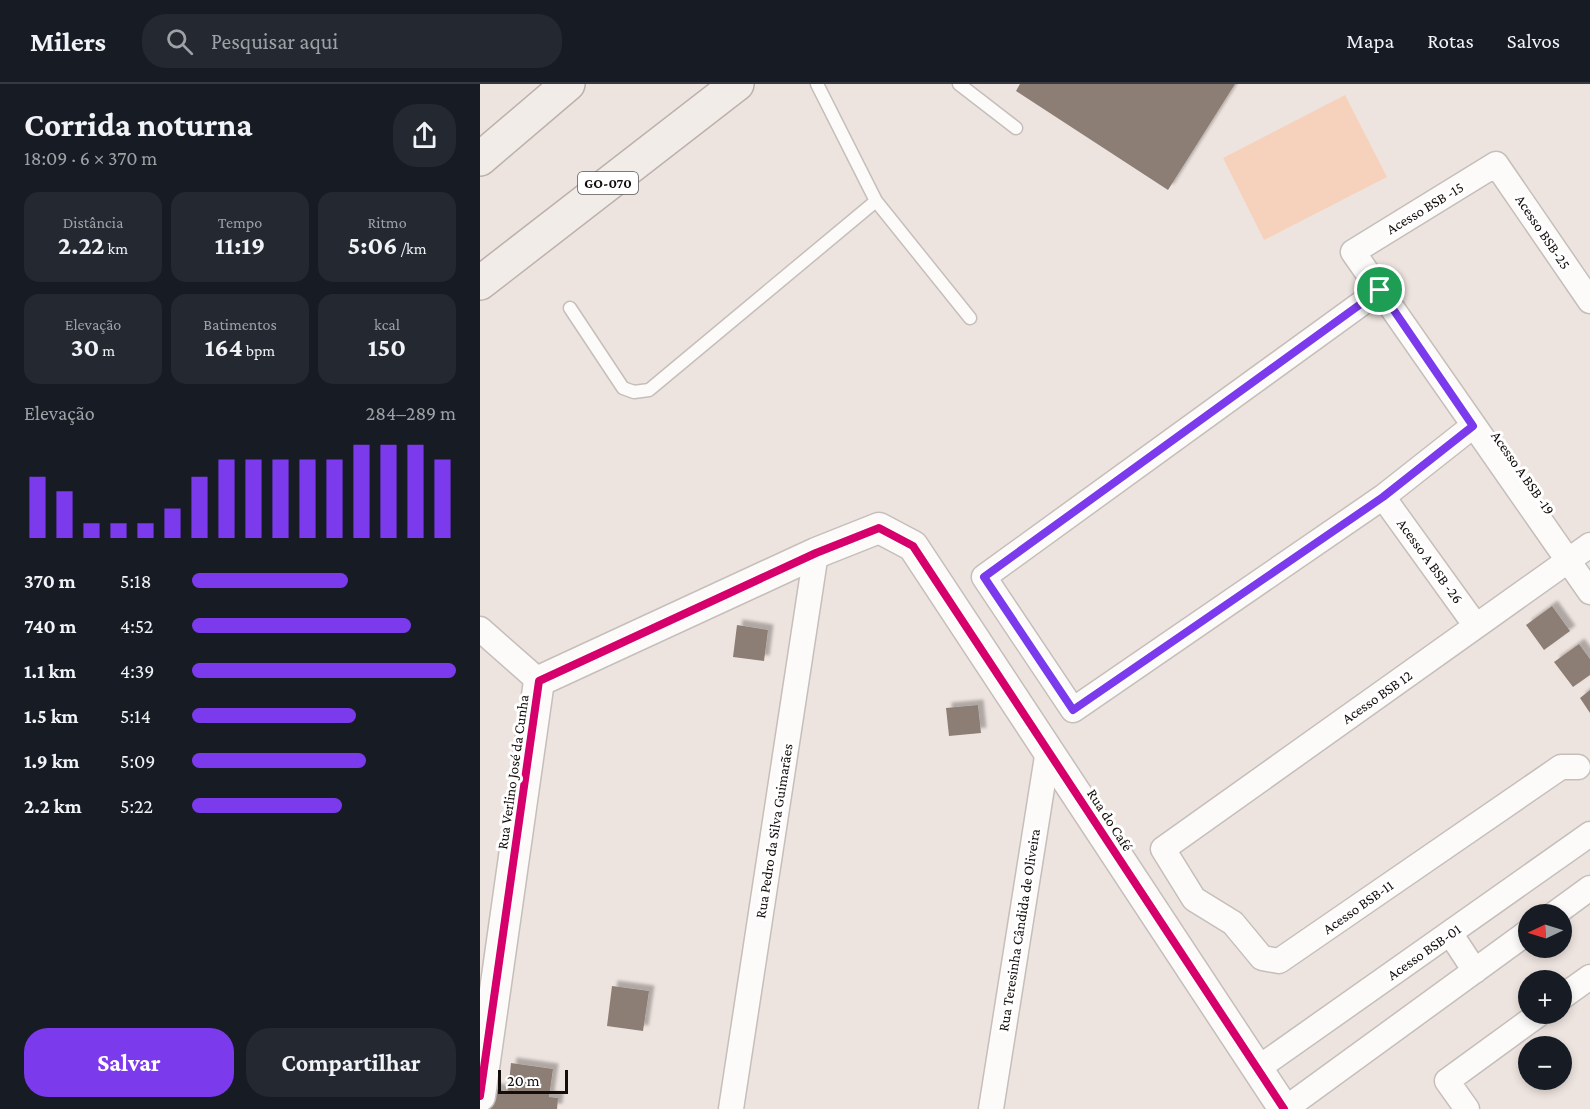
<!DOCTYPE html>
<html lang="pt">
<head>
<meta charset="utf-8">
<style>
	:root { --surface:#171b24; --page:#242831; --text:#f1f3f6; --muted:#9ea1a6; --line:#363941; --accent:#7c3aed }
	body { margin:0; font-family:"Crimson Pro",serif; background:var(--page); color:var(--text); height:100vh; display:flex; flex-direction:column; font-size:22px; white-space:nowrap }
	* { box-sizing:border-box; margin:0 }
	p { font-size:20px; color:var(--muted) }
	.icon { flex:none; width:33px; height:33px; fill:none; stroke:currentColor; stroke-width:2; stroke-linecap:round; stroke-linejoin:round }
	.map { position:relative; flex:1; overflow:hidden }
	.drawer { display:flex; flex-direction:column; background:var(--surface); width:480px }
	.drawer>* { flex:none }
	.needle { width:39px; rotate:266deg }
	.fabs { position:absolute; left:1038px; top:820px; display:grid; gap:12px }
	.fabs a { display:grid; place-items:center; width:54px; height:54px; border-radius:50%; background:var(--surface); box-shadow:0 3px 9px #0003; font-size:30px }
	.scale { position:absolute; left:18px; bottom:15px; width:70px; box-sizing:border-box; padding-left:6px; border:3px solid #130e0b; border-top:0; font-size:16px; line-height:21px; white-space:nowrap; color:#130e0b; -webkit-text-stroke:4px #fff; paint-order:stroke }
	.pin { position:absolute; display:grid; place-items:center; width:51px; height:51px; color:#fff; margin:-26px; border:3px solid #fff; border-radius:50%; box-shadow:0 2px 6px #0007 }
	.round { display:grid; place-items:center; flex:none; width:63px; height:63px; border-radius:24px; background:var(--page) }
	.headline { display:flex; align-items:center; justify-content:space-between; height:102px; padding:0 24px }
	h1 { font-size:33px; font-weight:700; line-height:45px }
	.figures { display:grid; grid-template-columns:repeat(3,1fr); gap:9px; height:102px; padding:6px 24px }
	.figures div { display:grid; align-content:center; border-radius:15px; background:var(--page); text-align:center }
	.figures b { font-size:26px; font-weight:700 }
	.figures small { font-size:16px; font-weight:400 }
	.figures p { font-size:16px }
	.chart { height:168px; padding:12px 24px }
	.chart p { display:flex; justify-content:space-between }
	.chart svg { width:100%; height:108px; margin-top:6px; stroke:var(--accent); stroke-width:6 }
	.button { display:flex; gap:12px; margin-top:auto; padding:12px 24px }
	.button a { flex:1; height:69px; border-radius:24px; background:var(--accent); color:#fff; font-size:24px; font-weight:700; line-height:69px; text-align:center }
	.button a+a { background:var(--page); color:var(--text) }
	ul { padding:0 24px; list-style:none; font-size:20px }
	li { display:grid; grid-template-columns:96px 72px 1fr; align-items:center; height:45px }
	li i { height:15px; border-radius:8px; background:var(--accent) }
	header { display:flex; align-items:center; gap:36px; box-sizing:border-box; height:84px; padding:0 30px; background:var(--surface); border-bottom:2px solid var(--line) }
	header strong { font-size:28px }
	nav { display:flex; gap:33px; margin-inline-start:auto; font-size:21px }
	.search { width:420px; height:54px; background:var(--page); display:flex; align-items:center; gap:15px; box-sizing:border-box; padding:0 21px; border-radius:24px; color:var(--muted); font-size:22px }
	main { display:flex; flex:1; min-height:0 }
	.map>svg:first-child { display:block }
</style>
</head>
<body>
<header>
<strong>Milers</strong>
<div class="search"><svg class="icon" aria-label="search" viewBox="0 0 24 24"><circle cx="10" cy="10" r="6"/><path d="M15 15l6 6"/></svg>Pesquisar aqui</div>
<nav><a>Mapa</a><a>Rotas</a><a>Salvos</a></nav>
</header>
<main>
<section class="drawer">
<div class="headline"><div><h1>Corrida noturna</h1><p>18:09 · 6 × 370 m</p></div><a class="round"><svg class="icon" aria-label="share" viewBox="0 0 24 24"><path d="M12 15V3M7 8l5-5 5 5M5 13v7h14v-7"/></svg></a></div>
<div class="figures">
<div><p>Distância</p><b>2.22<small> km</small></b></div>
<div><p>Tempo</p><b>11:19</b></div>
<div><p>Ritmo</p><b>5:06<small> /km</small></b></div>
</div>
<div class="figures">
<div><p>Elevação</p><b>30<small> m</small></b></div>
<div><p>Batimentos</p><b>164<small> bpm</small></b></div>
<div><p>kcal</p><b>150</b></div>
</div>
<div class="chart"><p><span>Elevação</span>284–289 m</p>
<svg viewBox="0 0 160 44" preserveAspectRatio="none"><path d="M5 44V19M15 44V25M25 44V38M35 44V38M45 44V38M55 44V32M65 44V19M75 44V12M85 44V12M95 44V12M105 44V12M115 44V12M125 44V6M135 44V6M145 44V6M155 44V12"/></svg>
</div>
<ul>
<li><b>370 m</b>5:18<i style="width:59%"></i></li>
<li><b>740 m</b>4:52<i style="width:83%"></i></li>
<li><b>1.1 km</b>4:39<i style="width:100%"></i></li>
<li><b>1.5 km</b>5:14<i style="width:62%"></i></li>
<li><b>1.9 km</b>5:09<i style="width:66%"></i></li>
<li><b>2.2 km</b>5:22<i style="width:57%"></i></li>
</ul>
<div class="button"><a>Salvar</a><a>Compartilhar</a></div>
</section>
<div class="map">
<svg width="1110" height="1025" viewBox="0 0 1110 1025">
	<defs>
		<filter id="shadow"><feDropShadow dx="5.5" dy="-5.5" stdDeviation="1.5" flood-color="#0004"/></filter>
	</defs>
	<rect width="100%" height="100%" fill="#eee4df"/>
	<path fill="#f6d1bb" d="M 865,11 L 907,93 L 784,156 L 743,74 Z"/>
	<path fill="#8d7e75" filter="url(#shadow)" d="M 540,0 L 755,0 L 688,106 L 536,7 Z
		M 1072,522 L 1090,547 L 1064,566 L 1046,541 Z
		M 257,541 L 288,546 L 284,577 L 253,573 Z
		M 1099,560 L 1110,575 L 1110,591 L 1093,603 L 1074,578 Z
		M 1110,606 L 1110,629 L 1100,614 Z
		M 498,621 L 501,649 L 469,652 L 466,624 Z
		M 132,902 L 169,907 L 163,947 L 127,942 Z
		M 31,979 L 73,985 L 69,1013 L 78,1014 L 77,1025 L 9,1025 L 12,1004 L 28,1008 Z"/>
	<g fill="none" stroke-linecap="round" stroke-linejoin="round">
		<g stroke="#c5beba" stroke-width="15">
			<path id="service" d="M 337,0 L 396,117 L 490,234
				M 479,0 L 536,44
				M 90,224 L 143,304 L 154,308 L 169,306 L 396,117"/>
		</g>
		<g stroke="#c5beba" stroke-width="27">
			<path id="minor" d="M 900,206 L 504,493 L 593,626 L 903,413 L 993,342
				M 1110,217 L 1016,80 L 873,168 L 1110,508
				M 903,413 L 996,542
				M 0,545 L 59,597
				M 1098,683 L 1081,683 L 799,877 L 782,874 L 753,839 L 714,815 L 683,765 L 1110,461
				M 1073,831 L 1110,804
				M 970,849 L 995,887
				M 1082,913 L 1110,893
				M 777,985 L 1110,750
				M 251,1025 L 336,469
				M 511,1025 L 568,666
				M 805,1025 L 1048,848
				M 987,1025 L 967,997 L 1059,930"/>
		</g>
		<g stroke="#c5beba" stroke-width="33">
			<path id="tertiary" d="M 0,1012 L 59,597 L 336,469 L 399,444 L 433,462 L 804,1025"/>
		</g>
		<g stroke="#bcb1ab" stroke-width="36">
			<path id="trunk" d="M 0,75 L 88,0
				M 0,199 L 257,0"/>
		</g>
		<use href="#service" stroke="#fcfbfa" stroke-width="12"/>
		<use href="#minor" stroke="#fcfbfa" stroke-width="24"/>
		<use href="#tertiary" stroke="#fcfbfa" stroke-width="30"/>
		<use href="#trunk" stroke="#f2ece8" stroke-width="33"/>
		<g stroke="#fff" stroke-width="11">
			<path id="cycleway" d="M 900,206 L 504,493 L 593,626 L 903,413 L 993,342
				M 0,1012 L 59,597 L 336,469 L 399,444 L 433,462 L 804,1025"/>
		</g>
		<use href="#cycleway" stroke="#d6006c" stroke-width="8"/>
	</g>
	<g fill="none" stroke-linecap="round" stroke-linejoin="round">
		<g stroke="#fff" stroke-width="12">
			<path id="route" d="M 900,206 L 993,342 L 903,413 L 593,626 L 504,493 Z"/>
		</g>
		<use href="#route" stroke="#7c3aed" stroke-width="8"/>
	</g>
	<g text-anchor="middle" stroke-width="6" stroke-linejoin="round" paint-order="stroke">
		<rect fill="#fff" stroke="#5a5654" stroke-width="1.5" x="98" y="88" width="60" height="22" rx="4.5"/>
		<g font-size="14" font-weight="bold" fill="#130e0b">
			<text x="128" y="104">GO-070</text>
		</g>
		<g font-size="15" fill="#130e0b" stroke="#fff">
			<text transform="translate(945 124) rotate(-31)" y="5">Acesso BSB -15</text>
			<text transform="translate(1063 148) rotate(56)" y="5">Acesso BSB-25</text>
			<text transform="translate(1043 389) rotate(55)" y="5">Acesso A BSB -19</text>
			<text transform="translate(950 477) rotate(54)" y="5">Acesso A BSB -26</text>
			<text transform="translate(897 613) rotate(-35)" y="5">Acesso BSB 12</text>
			<text transform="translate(33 688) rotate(-82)" y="5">Rua Verlino José da Cunha</text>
			<text transform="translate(630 736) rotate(57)" y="5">Rua do Café</text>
			<text transform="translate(294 747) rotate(-81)" y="5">Rua Pedro da Silva Guimarães</text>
			<text transform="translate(878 823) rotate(-35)" y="5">Acesso BSB-11</text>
			<text transform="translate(539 846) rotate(-81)" y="5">Rua Teresinha Cândida de Oliveira</text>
			<text transform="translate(944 868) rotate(-35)" y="5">Acesso BSB-01</text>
		</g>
	</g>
</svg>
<div class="fabs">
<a><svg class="needle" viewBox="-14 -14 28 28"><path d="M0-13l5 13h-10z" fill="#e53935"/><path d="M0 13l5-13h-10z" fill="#9ea1a6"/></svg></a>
<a>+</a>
<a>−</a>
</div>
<div class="scale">20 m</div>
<div class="pin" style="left:900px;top:206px;background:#1e9e55"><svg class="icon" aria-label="arrive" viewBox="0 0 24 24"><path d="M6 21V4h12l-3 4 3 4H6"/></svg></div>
</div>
</main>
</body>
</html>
